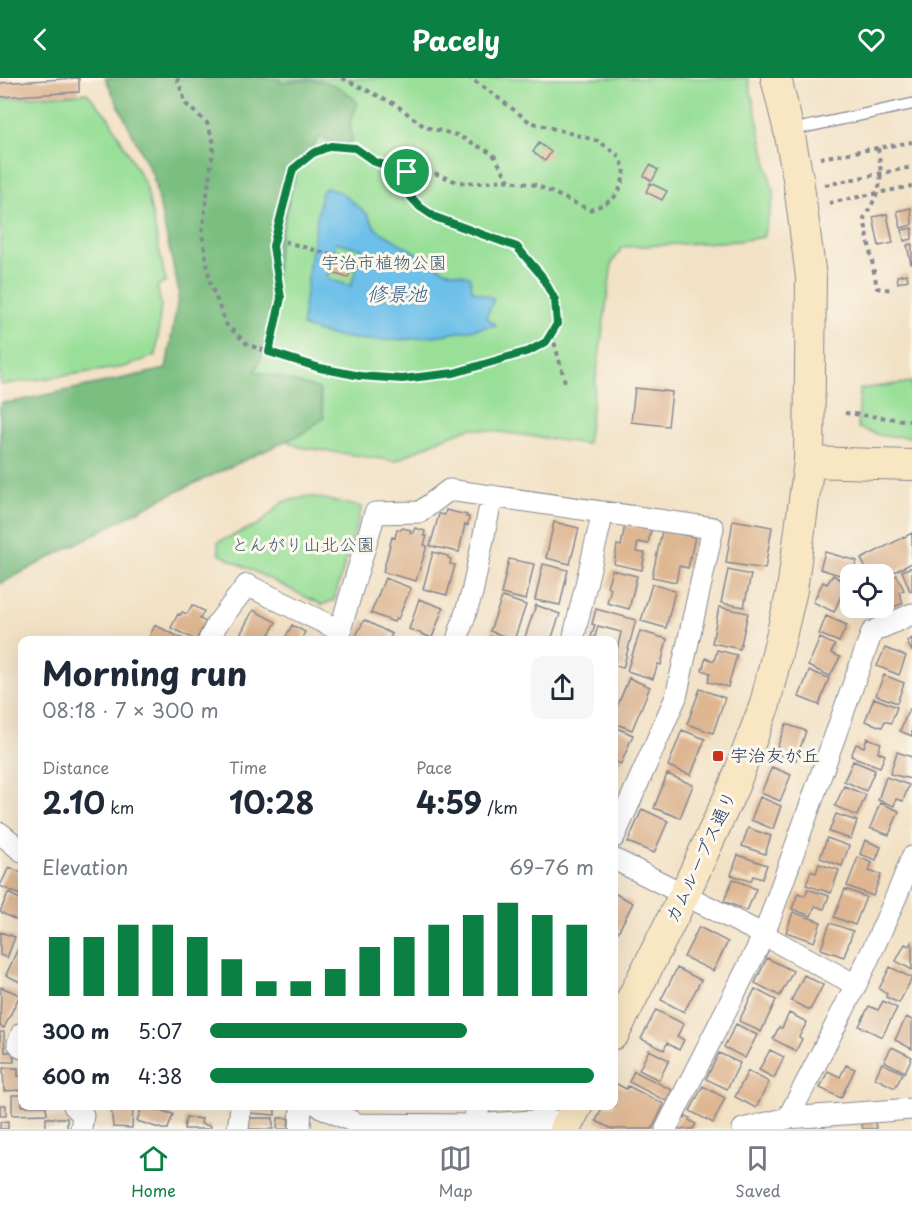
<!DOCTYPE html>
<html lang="en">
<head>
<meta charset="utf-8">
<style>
	:root { --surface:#fff; --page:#f6f6f7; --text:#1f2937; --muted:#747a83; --line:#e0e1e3; --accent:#0b8043 }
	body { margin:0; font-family:"Playpen Sans","Klee One",sans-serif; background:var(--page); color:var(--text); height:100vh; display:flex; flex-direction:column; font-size:22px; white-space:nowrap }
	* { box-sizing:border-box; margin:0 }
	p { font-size:20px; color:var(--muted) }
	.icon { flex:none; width:33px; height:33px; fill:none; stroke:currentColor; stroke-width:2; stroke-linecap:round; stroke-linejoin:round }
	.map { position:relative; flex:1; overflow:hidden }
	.panel { position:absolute; left:18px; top:558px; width:600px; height:474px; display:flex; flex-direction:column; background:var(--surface); border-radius:12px; box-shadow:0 6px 24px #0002 }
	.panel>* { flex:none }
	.buttons { position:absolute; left:840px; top:486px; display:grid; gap:12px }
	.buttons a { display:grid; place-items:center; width:54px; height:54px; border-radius:12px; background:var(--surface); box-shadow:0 6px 24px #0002; font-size:30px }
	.pin { position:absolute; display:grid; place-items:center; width:51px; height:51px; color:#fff; margin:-26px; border:3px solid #fff; border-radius:50%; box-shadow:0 2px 6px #0007 }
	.round { display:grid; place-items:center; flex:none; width:63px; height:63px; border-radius:12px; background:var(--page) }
	.overview { display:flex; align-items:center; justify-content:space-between; height:102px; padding:0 24px }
	h1 { font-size:33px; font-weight:700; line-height:45px }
	.stats { display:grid; grid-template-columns:repeat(3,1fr); gap:9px; height:102px; padding:6px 24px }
	.stats div { display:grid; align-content:center }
	.stats b { font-size:30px; font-weight:700 }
	.stats small { font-size:16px; font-weight:400 }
	.stats p { font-size:16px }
	.chart { height:168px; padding:12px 24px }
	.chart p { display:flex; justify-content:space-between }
	.chart svg { width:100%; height:108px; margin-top:6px; stroke:var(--accent); stroke-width:6 }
	ul { padding:0 24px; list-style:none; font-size:20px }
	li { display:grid; grid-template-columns:96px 72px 1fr; align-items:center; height:45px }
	li i { height:15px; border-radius:8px; background:var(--accent) }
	header { display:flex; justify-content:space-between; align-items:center; height:78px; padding:0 24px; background:var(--accent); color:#fff; font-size:27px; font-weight:700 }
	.menu { display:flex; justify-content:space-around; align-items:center; height:84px; border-top:2px solid var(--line); background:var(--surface); font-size:16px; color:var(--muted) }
	.menu a { display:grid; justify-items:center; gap:3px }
	.menu .current { color:var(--accent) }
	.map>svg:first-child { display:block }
</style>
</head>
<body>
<header><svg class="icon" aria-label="back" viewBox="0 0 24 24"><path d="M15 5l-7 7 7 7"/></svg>Pacely<svg class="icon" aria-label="heart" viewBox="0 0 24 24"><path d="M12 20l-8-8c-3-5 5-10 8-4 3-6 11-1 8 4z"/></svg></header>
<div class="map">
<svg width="912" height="1051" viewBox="0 0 912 1051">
	<rect width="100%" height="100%" fill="#fbf7ec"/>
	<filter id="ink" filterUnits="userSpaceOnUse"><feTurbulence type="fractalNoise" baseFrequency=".0167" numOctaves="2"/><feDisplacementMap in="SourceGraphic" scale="12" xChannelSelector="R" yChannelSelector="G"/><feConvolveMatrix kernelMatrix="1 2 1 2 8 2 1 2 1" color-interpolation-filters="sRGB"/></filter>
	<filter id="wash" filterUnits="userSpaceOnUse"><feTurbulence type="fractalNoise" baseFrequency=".008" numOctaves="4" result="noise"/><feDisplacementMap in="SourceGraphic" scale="24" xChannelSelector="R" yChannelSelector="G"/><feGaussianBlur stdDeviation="1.35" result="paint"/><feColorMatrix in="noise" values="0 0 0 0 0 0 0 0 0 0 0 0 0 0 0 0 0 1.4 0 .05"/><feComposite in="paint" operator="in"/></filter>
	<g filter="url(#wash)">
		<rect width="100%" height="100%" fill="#f2e1c5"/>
		<path fill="#99df98" stroke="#5a877b" stroke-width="1.5" d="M 163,0 L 748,0 L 774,118 L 763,159 L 738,163 L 622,169 L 612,185 L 587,366 L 471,350 L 441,361 L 395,383 L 299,369 L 214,324 Z
			M 87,15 L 109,40 L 146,108 L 166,204 L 157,208 L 161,226 L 156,277 L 124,289 L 0,307 L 0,21 Z
			M 912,304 L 912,359 L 883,358 L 858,350 L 860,311 Z
			M 309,418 L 362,429 L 334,522 L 322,527 L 219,476 L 218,464 L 259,446 L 283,424 Z"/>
		<path fill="#7abe80" stroke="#4a766f" stroke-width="1.5" d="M 105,0 L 278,0 L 281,4 C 314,0 336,0 358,25 L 350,43 L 352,63 L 342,68 L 320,59 L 298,86 L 279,163 L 267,266 L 255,293 L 319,311 L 324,340 L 301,356 L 159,422 L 0,506 L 0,325 L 13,324 L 166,291 L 179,214 L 153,98 Z"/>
		<path fill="#6dc0e9" stroke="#4478a4" stroke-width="1.5" fill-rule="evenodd" d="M 325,110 L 340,114 L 367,136 L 376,151 L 444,192 L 470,198 L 472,212 L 494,221 L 486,239 L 496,247 C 432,260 364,273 302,248 L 309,189 L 321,116 ZM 336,164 L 362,171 L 351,208 L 327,201 Z"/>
		<g id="blocks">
			<path fill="#deb692" d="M 79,0 L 79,14 L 0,19 L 0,5 Z
				M 539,65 L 551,74 L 545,83 L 533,74 Z
				M 650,87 L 658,92 L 652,103 L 644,98 Z
				M 650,105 L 667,113 L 662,122 L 646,114 Z
				M 911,130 L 912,147 L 901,150 L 897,133 Z
				M 887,136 L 893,165 L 879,168 L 873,139 Z
				M 912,150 L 912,161 L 904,163 L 902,152 Z
				M 912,166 L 912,185 L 911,186 L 907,167 Z
				M 336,180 L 352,185 L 348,200 L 332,195 Z
				M 907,196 L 908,202 L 898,205 L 897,198 Z
				M 635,310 L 672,314 L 668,348 L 631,344 Z
				M 446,432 L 467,437 L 466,439 L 469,439 L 468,447 L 465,446 L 459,474 L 430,468 L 439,436 L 445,437 Z
				M 733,442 L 772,449 L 765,491 L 726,485 Z
				M 554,444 L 579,450 L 570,486 L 546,480 Z
				M 625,447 L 651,452 L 648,466 L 638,464 L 636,474 L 645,475 L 642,492 L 614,486 L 617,467 L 621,468 Z
				M 402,450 L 411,452 L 410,455 L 413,455 L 415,450 L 425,453 L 424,458 L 427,458 L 424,467 L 427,468 L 416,503 L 383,494 L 392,459 L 395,460 L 397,451 L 401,452 Z
				M 662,453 L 695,459 L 688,490 L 679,488 L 676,504 L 652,499 Z
				M 912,455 L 912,485 L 884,499 L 884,496 L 869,496 L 861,481 Z
				M 433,474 L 448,478 L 448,480 L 451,481 L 450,486 L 455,487 L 447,517 L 423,511 Z
				M 825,474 L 857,483 L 850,500 L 820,491 Z
				M 509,481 L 534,486 L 526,522 L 501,516 Z
				M 543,486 L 568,492 L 560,527 L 535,522 Z
				M 912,489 L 912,512 L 910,513 L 902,493 Z
				M 612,492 L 637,498 L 629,531 L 607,525 L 611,510 L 607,509 Z
				M 728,492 L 751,497 L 744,529 L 721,525 Z
				M 833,497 L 850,508 L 850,511 L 845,520 L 841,518 L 834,534 L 813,524 L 823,504 L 827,506 Z
				M 897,497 L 904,512 L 899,514 L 903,525 L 880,535 L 877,530 L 884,530 L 884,503 Z
				M 385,500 L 411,510 L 398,541 L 396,540 L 394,544 L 371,535 Z
				M 652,506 L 675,513 L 666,550 L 641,543 Z
				M 502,519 L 526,527 L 514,562 L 490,553 Z
				M 419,521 L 443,530 L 432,560 L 409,551 Z
				M 192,527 L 204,533 L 200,541 L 206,544 L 196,562 L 171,550 L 178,536 L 180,537 L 182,534 L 187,536 Z
				M 536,527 L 560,536 L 551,562 L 524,562 Z
				M 719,529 L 748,535 L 740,571 L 712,565 Z
				M 596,531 L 636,542 L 623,590 L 614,587 L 621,554 L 598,548 L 594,562 L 590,562 L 595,547 L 592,546 Z
				M 253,532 L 276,544 L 266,562 L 245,562 L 239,559 Z
				M 826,538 L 847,547 L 839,564 L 819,556 Z
				M 364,542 L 392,556 L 389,562 L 354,562 Z
				M 155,547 L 185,562 L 148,562 Z
				M 292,547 L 305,554 L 301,562 L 284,562 Z
				M 640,553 L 667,561 L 661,587 L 658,586 L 653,601 L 627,593 Z
				M 490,558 L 502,562 L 488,562 Z
				M 820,560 L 835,567 L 831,575 L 840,579 L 830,598 L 808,588 Z
				M 912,560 L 912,574 L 907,563 Z
				M 885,570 L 906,578 L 899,597 L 877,588 Z
				M 717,572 L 737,577 L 728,609 L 708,604 L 710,595 L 702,592 L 706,580 L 714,583 Z
				M 809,593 L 829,600 L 819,627 L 799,619 Z
				M 884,597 L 904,605 L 897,625 L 876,617 Z
				M 629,600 L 650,609 L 632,652 L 614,645 L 614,636 Z
				M 700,611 L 725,620 L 713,655 L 687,646 Z
				M 874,620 L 897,629 L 891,645 L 885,643 L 882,649 L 865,643 Z
				M 909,631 L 912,633 L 912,658 L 900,653 Z
				M 786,646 L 806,653 L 796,682 L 775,675 Z
				M 614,649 L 633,657 L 621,686 L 614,683 Z
				M 682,652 L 705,661 L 691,697 L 668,688 Z
				M 867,660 L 881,665 L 878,674 L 885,677 L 880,689 L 851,678 L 856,666 L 864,669 Z
				M 897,674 L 912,679 L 911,701 L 890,696 Z
				M 853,683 L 875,692 L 866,713 L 844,703 Z
				M 772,689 L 791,697 L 780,723 L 761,715 Z
				M 667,696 L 693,707 L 680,740 L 654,730 Z
				M 886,699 L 909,707 L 903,723 L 896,721 L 894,728 L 878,722 Z
				M 844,708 L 866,717 L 857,738 L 835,728 Z
				M 760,719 L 781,728 L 773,751 L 751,742 Z
				M 880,725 L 899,733 L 889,757 L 870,750 Z
				M 642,731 L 668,743 L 654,775 L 628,764 Z
				M 836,736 L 857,743 L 851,761 L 829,754 Z
				M 748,750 L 771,758 L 765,776 L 742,768 Z
				M 827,760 L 849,768 L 842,788 L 820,780 Z
				M 865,762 L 881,769 L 876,782 L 860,776 Z
				M 738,777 L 767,787 L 762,801 L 753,798 L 751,803 L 731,797 Z
				M 858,779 L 872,785 L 869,793 L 881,797 L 873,818 L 847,808 Z
				M 819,786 L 839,792 L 831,815 L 806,807 L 811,793 L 816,795 Z
				M 9,789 L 22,795 L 22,818 L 0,808 Z
				M 733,801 L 756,811 L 747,833 L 724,823 Z
				M 808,811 L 829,818 L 824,831 L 815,828 L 811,838 L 792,831 L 798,815 L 805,818 Z
				M 845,811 L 866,819 L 855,847 L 834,839 Z
				M 8,815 L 22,822 L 22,845 L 0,834 Z
				M 614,815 L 633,825 L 618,854 L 614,851 Z
				M 793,834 L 821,844 L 814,864 L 786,854 Z
				M 830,845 L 853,853 L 844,879 L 821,871 Z
				M 699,849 L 728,864 L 713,893 L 684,879 Z
				M 0,854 L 15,859 L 7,880 L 0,877 Z
				M 22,862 L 22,905 L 6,897 Z
				M 912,863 L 912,892 L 896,883 L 905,866 L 909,868 Z
				M 767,880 L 793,893 L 780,918 L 755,905 Z
				M 890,889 L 912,900 L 899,925 L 886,919 L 887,916 L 879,911 Z
				M 677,890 L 701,902 L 684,934 L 661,922 Z
				M 804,897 L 823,907 L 810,932 L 791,923 Z
				M 1,909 L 20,917 L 4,950 L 0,948 Z
				M 755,911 L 776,922 L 761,954 L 739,943 Z
				M 883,923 L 897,930 L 882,959 L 859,948 L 869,928 L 878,932 Z
				M 656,932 L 684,946 L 677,958 L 684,962 L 679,972 L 667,965 L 664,972 L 641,961 Z
				M 789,935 L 807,944 L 799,959 L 802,961 L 796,973 L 773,961 L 779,949 L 782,950 Z
				M 906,939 L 912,942 L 912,971 L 895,962 Z
				M 736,946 L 757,957 L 745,980 L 724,969 Z
				M 0,954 L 4,954 L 5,974 L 13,974 L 14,984 L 0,984 Z
				M 892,969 L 912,979 L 905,994 L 884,983 Z
				M 649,972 L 669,982 L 659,1002 L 639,992 Z
				M 770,972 L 784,979 L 774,1000 L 759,992 Z
				M 719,975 L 740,985 L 727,1011 L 706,1001 Z
				M 882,985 L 903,995 L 895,1010 L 875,1000 Z
				M 846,987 L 855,991 L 841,1020 L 820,1010 L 828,993 L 840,999 Z
				M 3,990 L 18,990 L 18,998 L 22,998 L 22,1012 L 4,1013 Z
				M 634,993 L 672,1012 L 666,1023 L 629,1004 Z
				M 748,993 L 769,1004 L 756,1030 L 735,1019 Z
				M 615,1005 L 626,1011 L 628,1008 L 664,1026 L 652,1051 L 612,1051 L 596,1043 L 603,1028 L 614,1028 Z
				M 703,1008 L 725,1020 L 713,1045 L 690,1033 Z
				M 12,1017 L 22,1017 L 22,1028 L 46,1028 L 47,1036 L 12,1037 Z
				M 0,1027 L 6,1027 L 6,1038 L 0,1038 Z
				M 111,1028 L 133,1029 L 132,1050 L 113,1049 Z
				M 142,1028 L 173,1036 L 168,1051 L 162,1051 L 137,1043 Z
				M 249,1028 L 271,1028 L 271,1030 L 275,1030 L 275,1037 L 248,1035 Z
				M 680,1038 L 685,1040 L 686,1038 L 690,1040 L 689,1042 L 696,1046 L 693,1051 L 674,1051 Z
				M 186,1039 L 202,1041 L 201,1046 L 211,1048 L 211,1051 L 184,1051 Z
				M 46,1040 L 67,1040 L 67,1051 L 46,1051 Z
				M 247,1040 L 273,1040 L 273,1051 L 247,1051 Z
				M 278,1040 L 289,1040 L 288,1051 L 277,1051 Z
				M 873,1040 L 877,1051 L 863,1051 L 861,1045 Z
				M 8,1043 L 8,1051 L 0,1051 L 0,1044 Z"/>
		</g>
	</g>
	<g filter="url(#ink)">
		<use href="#blocks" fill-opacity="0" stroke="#868892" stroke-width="1.5"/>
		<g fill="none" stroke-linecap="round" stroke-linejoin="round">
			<g stroke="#868892" stroke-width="13">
				<path id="lane" d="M 792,52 L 912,26"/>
			</g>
			<g stroke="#868892" stroke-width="23">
				<path id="street" d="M 209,562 L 217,546 L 247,507 L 341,553
					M 337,562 L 375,435 L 420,434 L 449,412 L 713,450 L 676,619 L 614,759
					M 457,562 L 472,515 L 492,418
					M 573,562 L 603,434
					M 0,755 L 22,773
					M 614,781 L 764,857 L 856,907
					M 22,955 L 18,965 L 22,970
					M 74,1028 L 83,1037 L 81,1051
					M 319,1028 L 358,1046 L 470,1047 L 548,1042 L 568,1045
					M 788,1040 C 832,954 878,869 912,779
					M 470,1047 L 480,1028
					M 238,1051 L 241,1028
					M 300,1051 L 301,1028
					M 666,1051 L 764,857 L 872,554 L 912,536
					M 743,1051 L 788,1040 L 912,1031"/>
			</g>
			<g stroke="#868892" stroke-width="32">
				<path id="secondary" d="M 809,384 L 912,387
					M 614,956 L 684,817 L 734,708 L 765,626 L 792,512 L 809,384 L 811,199 L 798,100 L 789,53 L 776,0
					M 565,1051 L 577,1028"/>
			</g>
			<path stroke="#868892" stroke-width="4" stroke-dasharray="4.5 4.5" stroke-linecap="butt" d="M 177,0 L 186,26 L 207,45 L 214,65 L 202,155 L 210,204 L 226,246 L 248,267 L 320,290 L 360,298 L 402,301 L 455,295 L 529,273 L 546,264 L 557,246 L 555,222 L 541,197 L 517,169 L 435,139 L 420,129 L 410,119 L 404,104 L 409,88 L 427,92 L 457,104 L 481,105 L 503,102 L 536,107 L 590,132 C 616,122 620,118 625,91 L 617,76 L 598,63 L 530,44 L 481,7 L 469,0
				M 342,0 L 395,26 L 425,49 L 457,57 L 493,76 L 509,103
				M 878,70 C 883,104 882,110 864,140 L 877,210 L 894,212
				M 820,80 L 912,64
				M 825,107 L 912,89
				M 829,125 L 912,108
				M 276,161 L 335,178
				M 552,256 L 565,304
				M 269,274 L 281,220 L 273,168 L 293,91 L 313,75 L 331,68 L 355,70 L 375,84 L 407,95
				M 845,335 L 912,343"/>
			<use href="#lane" stroke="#fff" stroke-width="10"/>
			<use href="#street" stroke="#fff" stroke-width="21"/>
			<use href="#secondary" stroke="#f9e7c3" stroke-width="30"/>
		</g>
	</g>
	<g fill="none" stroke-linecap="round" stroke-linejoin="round" filter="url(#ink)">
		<g stroke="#fff" stroke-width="12">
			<path id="route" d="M 331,68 L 355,70 L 375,84 L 407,94 L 404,104 L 410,118 L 420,129 L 435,139 L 517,169 L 541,197 L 555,222 L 557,246 L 546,264 L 529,273 L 454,295 L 402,301 L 360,298 L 320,290 L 269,274 L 281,220 L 273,168 L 293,91 L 313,75 Z"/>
		</g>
		<use href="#route" stroke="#0b8043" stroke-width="8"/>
	</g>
	<rect fill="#c8321e" stroke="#fbf7ec" stroke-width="2" x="712" y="672" width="12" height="12" rx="3"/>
	<g text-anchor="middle" stroke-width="6" stroke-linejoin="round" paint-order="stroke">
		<g font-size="18" fill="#3a5b6c" stroke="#fbf7ec">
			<text x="384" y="191">宇治市植物公園</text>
			<text x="303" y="473">とんがり山北公園</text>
		</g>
		<g font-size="18" fill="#1b2f5e" stroke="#fbf7ec" text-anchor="start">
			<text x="730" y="684">宇治友が丘</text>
		</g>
		<g font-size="18" fill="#1b2f5e" stroke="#fbf7ec">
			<text transform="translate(701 779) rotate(-65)" y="6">カムループス通り</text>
		</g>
		<g font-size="20" font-style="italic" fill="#345a88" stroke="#fbf7ec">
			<text x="397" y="223">修景池</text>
		</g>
	</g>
</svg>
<div class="buttons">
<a><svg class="icon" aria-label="locate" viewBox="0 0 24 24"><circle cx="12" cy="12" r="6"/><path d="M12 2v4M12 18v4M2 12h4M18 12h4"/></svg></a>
</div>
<div class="pin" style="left:407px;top:94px;background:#1e9e55"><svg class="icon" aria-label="arrive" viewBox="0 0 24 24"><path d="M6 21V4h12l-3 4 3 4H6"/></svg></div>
<section class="panel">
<div class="overview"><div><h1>Morning run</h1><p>08:18 · 7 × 300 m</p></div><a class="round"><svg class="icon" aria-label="share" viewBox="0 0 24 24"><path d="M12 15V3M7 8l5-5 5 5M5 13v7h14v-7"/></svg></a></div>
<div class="stats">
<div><p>Distance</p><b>2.10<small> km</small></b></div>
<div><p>Time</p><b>10:28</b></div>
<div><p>Pace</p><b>4:59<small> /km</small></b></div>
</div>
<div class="chart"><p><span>Elevation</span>69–76 m</p>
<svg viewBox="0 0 160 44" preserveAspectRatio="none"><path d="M5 44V20M15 44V20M25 44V15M35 44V15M45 44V20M55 44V29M65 44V38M75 44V38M85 44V33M95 44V24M105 44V20M115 44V15M125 44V11M135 44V6M145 44V11M155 44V15"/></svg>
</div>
<ul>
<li><b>300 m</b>5:07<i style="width:67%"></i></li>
<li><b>600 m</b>4:38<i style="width:100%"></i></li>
</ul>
</section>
</div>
<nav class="menu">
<a class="current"><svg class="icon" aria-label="home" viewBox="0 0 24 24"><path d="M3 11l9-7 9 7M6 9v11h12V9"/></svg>Home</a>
<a><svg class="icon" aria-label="map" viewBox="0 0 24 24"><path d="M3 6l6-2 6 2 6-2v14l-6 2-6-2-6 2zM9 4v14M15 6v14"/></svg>Map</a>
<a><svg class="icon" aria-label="saved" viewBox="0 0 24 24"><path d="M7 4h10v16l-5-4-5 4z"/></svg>Saved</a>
</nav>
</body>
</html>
